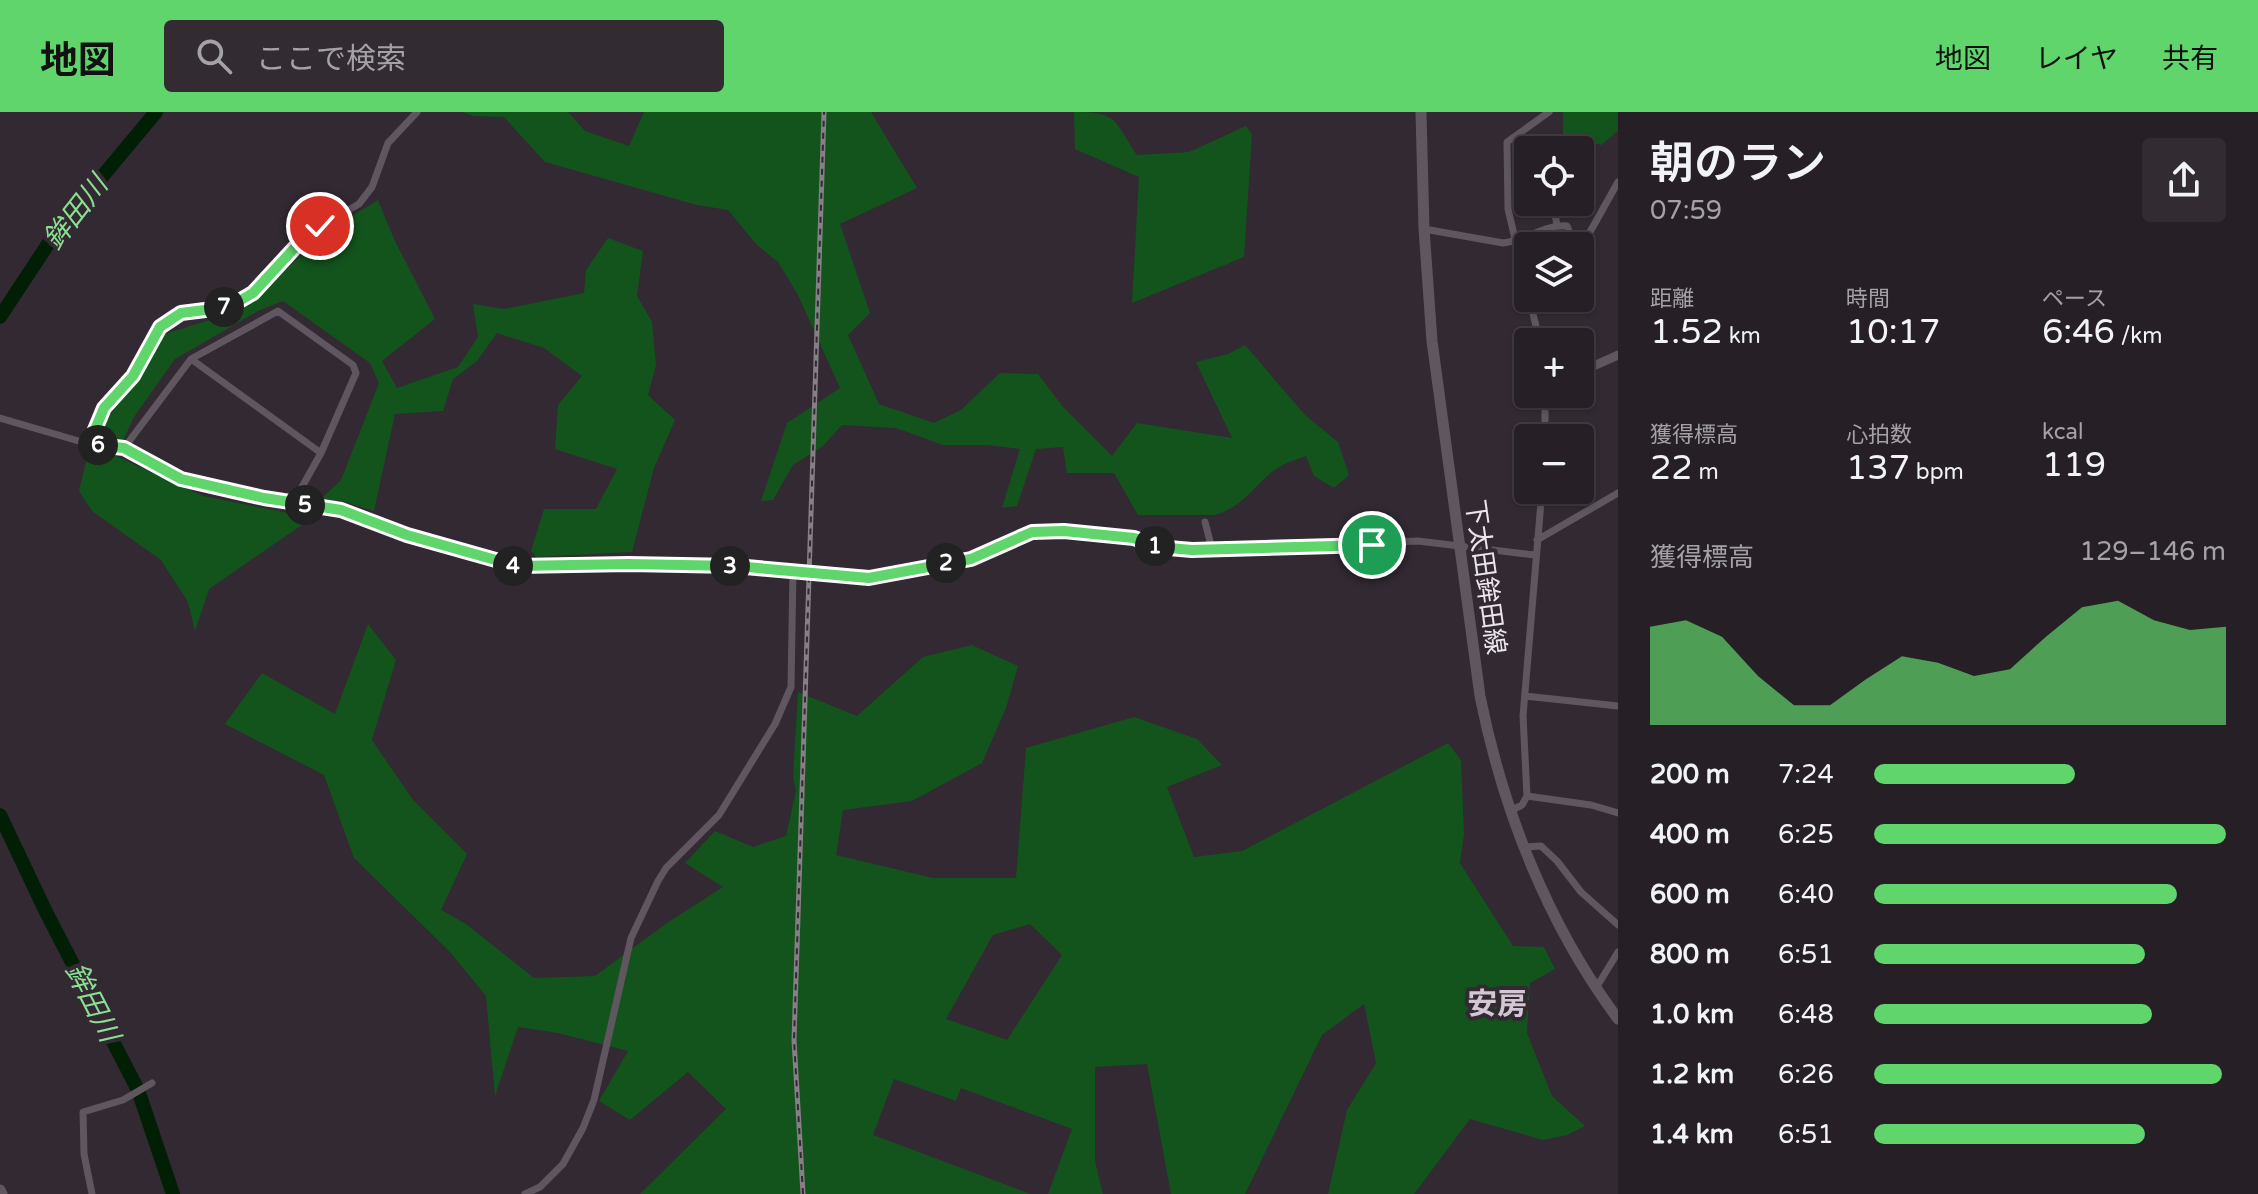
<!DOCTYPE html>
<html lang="ja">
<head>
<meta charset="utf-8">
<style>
	:root { --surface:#261f26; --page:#322c32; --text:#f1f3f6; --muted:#a4a2a7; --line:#423d43; --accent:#5fd56b }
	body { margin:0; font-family:"Varela Round","Noto Sans JP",sans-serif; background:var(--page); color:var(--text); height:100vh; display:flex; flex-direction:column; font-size:30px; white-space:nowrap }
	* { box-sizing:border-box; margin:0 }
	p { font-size:26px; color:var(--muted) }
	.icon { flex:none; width:44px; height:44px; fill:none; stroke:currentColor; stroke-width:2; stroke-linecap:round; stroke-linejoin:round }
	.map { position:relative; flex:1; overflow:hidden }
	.panel { display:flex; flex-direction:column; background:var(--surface); width:640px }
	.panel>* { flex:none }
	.controls { position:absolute; left:1514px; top:24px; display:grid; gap:16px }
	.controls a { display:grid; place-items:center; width:80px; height:80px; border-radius:8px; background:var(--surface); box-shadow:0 2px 6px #0004,0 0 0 2px var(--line); font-size:40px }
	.pin { position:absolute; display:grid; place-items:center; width:68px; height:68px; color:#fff; margin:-34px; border:4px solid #fff; border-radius:50%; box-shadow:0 2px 8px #0007 }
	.km { position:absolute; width:40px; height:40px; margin:-20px; border-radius:50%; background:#222; color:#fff; font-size:22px; line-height:40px; text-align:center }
	.round { display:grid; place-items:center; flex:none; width:84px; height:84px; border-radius:8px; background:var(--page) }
	.summary { display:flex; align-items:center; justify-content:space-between; height:136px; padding:0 32px }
	h1 { font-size:44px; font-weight:600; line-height:60px }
	.figures { display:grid; grid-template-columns:repeat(3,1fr); gap:12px; height:136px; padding:8px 32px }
	.figures div { display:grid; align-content:center }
	.figures b { font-size:34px; font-weight:600 }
	.figures small { font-size:22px; font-weight:400 }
	.figures p { font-size:22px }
	.chart { height:224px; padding:16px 32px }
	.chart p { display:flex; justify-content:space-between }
	.chart svg { width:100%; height:144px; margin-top:8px; fill:var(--accent); opacity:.7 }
	ul { padding:0 32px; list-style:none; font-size:26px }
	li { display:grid; grid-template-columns:128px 96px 1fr; align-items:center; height:60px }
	li i { height:20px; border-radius:10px; background:var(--accent) }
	header { display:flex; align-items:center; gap:48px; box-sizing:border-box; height:112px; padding:0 40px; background:var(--accent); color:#111 }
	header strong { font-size:38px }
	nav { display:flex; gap:44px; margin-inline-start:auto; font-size:28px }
	.search { width:560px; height:72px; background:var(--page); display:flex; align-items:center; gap:20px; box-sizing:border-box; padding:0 28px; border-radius:8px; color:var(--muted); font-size:30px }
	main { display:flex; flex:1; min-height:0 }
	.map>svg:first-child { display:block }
</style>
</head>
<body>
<header>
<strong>地図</strong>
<div class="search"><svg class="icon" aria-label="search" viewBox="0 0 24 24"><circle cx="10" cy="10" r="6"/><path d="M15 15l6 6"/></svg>ここで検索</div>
<nav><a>地図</a><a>レイヤ</a><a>共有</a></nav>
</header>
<main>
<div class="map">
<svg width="1618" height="1082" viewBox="0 0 1618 1082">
	<rect width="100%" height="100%" fill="#322932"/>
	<path fill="#13541d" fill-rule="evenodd" d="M 462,0 L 568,0 L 585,19 L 629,34 L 644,0 L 871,0 L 917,76 L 840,112 L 870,201 L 848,223 L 879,292 L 934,311 L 961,298 L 1000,261 L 1038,262 L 1063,295 L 1112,344 L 1137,311 L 1232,326 L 1196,250 L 1228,242 L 1245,233 L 1305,303 L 1338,330 L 1349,363 L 1334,376 L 1314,364 L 1306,344 C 1296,348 1284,351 1276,357 C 1253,374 1243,396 1214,403 L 1138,403 L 1114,361 L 1067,361 L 1063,335 L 1036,337 L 1017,394 L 1002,396 L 1020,337 L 988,333 L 943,333 L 896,316 L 842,313 L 822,335 L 793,353 L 773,388 L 761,389 L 787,311 L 840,276 L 797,181 L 778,150 L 757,133 L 728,98 L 697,93 L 545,50 L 504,5 L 473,4 Z
		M 1074,0 C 1119,0 1114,9 1137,43 L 1189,40 L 1246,14 L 1252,22 L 1244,145 L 1132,191 L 1139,65 L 1075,37 Z
		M 1563,0 L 1618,0 L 1618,19 L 1601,33 L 1563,22 Z
		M 378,88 L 394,127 L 435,207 L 382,249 L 397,276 L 458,255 L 478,225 L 473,192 L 504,197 L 584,181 L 586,158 L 608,126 L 643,139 L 637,184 L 652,210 L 656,253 L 648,283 L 675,308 L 654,356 L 632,440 L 536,445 L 531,439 L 544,397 L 596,397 L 617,357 L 555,337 L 558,293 L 582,264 L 544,236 L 497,221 L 477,249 L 453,267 L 443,299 L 395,302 L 374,399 L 338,388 L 209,477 L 195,519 L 188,490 L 161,448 L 92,399 L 79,379 L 87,345 L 107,308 L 165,222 L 232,201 L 262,180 L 327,119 ZM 283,189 L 370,251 L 379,271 L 341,368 L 303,404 L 203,384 L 116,344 L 134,305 L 175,247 L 260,198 Z
		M 368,512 L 396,548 L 372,628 L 413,688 L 467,742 L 441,798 L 466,812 L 534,866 L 595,864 L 667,811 L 723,775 L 685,751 L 715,719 L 753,735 L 786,724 L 796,679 L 793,665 L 798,580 L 857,604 L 923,545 L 972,533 L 1018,554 L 1006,596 L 982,651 L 912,689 L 843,698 L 836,743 L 933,766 L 1016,766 L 1026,636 L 1134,605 L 1197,627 L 1222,653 L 1167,675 L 1194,745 L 1242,739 L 1448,631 L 1461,648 L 1464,722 L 1460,751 L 1513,834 L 1544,835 L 1555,857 L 1530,871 L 1527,921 L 1552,984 L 1585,1014 L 1567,1023 L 1543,1028 L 1470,1007 L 1414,1082 L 1328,1082 L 1347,998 L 1376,951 L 1364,892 L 1322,923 L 1245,1082 L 1171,1082 L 1147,952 L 1095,955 L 1095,1049 L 1103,1082 L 1048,1082 L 1072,1017 L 961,976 L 956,989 L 894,967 L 873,1023 L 1031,1082 L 640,1082 L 726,997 L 688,960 L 630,1008 L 599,989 L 628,939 L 558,921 L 518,915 L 495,984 L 486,884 L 450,840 L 354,746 L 324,663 L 225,612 L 262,561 L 335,602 ZM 1030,812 L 1062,843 L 1007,928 L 946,907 L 993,823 Z"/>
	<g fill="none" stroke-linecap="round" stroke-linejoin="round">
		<path stroke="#001f04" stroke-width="2" d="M 0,204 L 1,204"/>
		<path stroke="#001f04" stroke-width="14" d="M 0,205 L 56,120 L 156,0
			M 0,703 L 46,800 L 138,978 L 173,1082"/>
		<path stroke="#605660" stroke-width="7" d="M 1553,92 L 1557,113
			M 1424,117 L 1503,131 C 1525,129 1545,112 1567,114 L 1573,129 L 1590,120 L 1618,70
			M 1528,182 L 1508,97 L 1507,30 L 1549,0
			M 1529,186 L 1540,230
			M 191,247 L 321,341
			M 1545,282 L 1545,326
			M 0,306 L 89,332 L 124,336 L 181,367 L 264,386 L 341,398 L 407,423 L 509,453 L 735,454 L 869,466 L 971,447 L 1032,420 L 1064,419 L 1134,426 L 1157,435 L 1192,438 L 1418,429 L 1535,443
			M 89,332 L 104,296 L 133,264 L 160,215 L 181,201 L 229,195 L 253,181 L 301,129 L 320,114 L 359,92 L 372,75 L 388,31 L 417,0
			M 124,336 L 191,247 L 278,199 L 353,253 L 356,261 L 321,341 L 293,391
			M 1205,410 L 1212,437
			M 1537,428 L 1618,381
			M 1525,584 L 1618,594
			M 1527,684 L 1591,693 L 1618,701
			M 1510,699 L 1522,693 L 1527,684 L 1523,604 L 1542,378
			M 1524,735 L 1541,734 L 1557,749 L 1581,780 L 1618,813
			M 1596,876 L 1618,840
			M 92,1082 L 84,1042 L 83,1000 L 123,988 L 152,971
			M 525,1082 L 540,1075 L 563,1052 L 583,1016 L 594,988 L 631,826 L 658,769 L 666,756 L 719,703 L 775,612 L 791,575 L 793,458"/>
		<path stroke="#605660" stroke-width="9" d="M 1580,260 L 1618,243"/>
		<path stroke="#605660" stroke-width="11" d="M 1421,0 L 1424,117 L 1432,229 L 1480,584 C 1503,699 1548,813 1618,907
			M 0,1078 L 2,1082"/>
		<g stroke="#877f87" stroke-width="5">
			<path id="rail" d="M 803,1082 L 794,928 L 824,0"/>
		</g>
		<use href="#rail" stroke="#322932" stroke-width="2" stroke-dasharray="6" stroke-linecap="butt"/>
	</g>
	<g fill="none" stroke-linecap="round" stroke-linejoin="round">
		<g stroke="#fff" stroke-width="16">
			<path id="route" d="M 320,114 L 301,129 L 253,181 L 229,195 L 181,201 L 160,215 L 133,264 L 104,296 L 89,332 L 124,336 L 181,367 L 264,386 L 341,398 L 407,423 L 517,454 L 629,452 L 735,454 L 869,466 L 971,447 L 1032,420 L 1064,419 L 1134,426 L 1157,435 L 1192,438 L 1372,433"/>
		</g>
		<use href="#route" stroke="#5fd56b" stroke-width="10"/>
	</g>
	<g text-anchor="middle" stroke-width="8" stroke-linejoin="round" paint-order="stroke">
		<g font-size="26" fill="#ece6ec" stroke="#322932">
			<text transform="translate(1486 465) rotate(82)" y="9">下太田鉾田線</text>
		</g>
		<g font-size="28" font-style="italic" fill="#8ae090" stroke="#322932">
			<text transform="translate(75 100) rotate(-52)" y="10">鉾田川</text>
			<text transform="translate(93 890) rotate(63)" y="10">鉾田川</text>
		</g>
		<g font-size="30" font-weight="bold" fill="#d3c7d3" stroke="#322932">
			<text x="1497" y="902">安房</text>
		</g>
	</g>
</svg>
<div class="controls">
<a><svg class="icon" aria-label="locate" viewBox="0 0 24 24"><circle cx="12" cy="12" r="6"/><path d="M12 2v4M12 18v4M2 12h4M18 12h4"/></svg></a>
<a><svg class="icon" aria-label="layers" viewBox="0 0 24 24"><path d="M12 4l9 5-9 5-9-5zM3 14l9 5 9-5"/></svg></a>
<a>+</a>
<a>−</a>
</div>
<div class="pin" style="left:1372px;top:433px;background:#1e9e55"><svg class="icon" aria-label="arrive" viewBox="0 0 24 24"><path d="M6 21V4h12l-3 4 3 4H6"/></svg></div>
<div class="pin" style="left:320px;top:114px;background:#d93025"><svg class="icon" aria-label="check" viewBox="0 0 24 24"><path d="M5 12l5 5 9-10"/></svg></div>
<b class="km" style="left:1155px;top:434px">1</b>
<b class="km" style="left:946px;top:451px">2</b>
<b class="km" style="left:730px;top:454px">3</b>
<b class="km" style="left:513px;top:454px">4</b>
<b class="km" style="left:305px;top:393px">5</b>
<b class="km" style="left:98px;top:333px">6</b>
<b class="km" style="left:224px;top:195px">7</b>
</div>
<section class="panel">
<div class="summary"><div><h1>朝のラン</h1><p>07:59</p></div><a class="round"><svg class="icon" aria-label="share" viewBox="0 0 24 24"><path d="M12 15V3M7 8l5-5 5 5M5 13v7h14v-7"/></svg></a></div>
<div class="figures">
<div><p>距離</p><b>1.52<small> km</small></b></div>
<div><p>時間</p><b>10:17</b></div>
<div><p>ペース</p><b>6:46<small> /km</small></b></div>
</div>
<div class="figures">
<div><p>獲得標高</p><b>22<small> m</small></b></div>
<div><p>心拍数</p><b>137<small> bpm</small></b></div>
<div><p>kcal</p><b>119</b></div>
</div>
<div class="chart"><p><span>獲得標高</span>129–146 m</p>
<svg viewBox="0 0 160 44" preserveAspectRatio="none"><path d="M0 44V14L10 12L20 17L30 29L40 38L50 38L60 30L70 23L80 25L90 29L100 27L110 17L120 8L130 6L140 12L150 15L160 14V44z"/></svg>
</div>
<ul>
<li><b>200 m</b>7:24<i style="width:57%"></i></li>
<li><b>400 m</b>6:25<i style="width:100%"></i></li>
<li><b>600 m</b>6:40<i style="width:86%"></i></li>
<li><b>800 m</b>6:51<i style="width:77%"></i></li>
<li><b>1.0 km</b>6:48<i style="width:79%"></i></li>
<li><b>1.2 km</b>6:26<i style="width:99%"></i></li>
<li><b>1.4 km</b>6:51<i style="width:77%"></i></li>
</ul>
</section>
</main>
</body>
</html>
